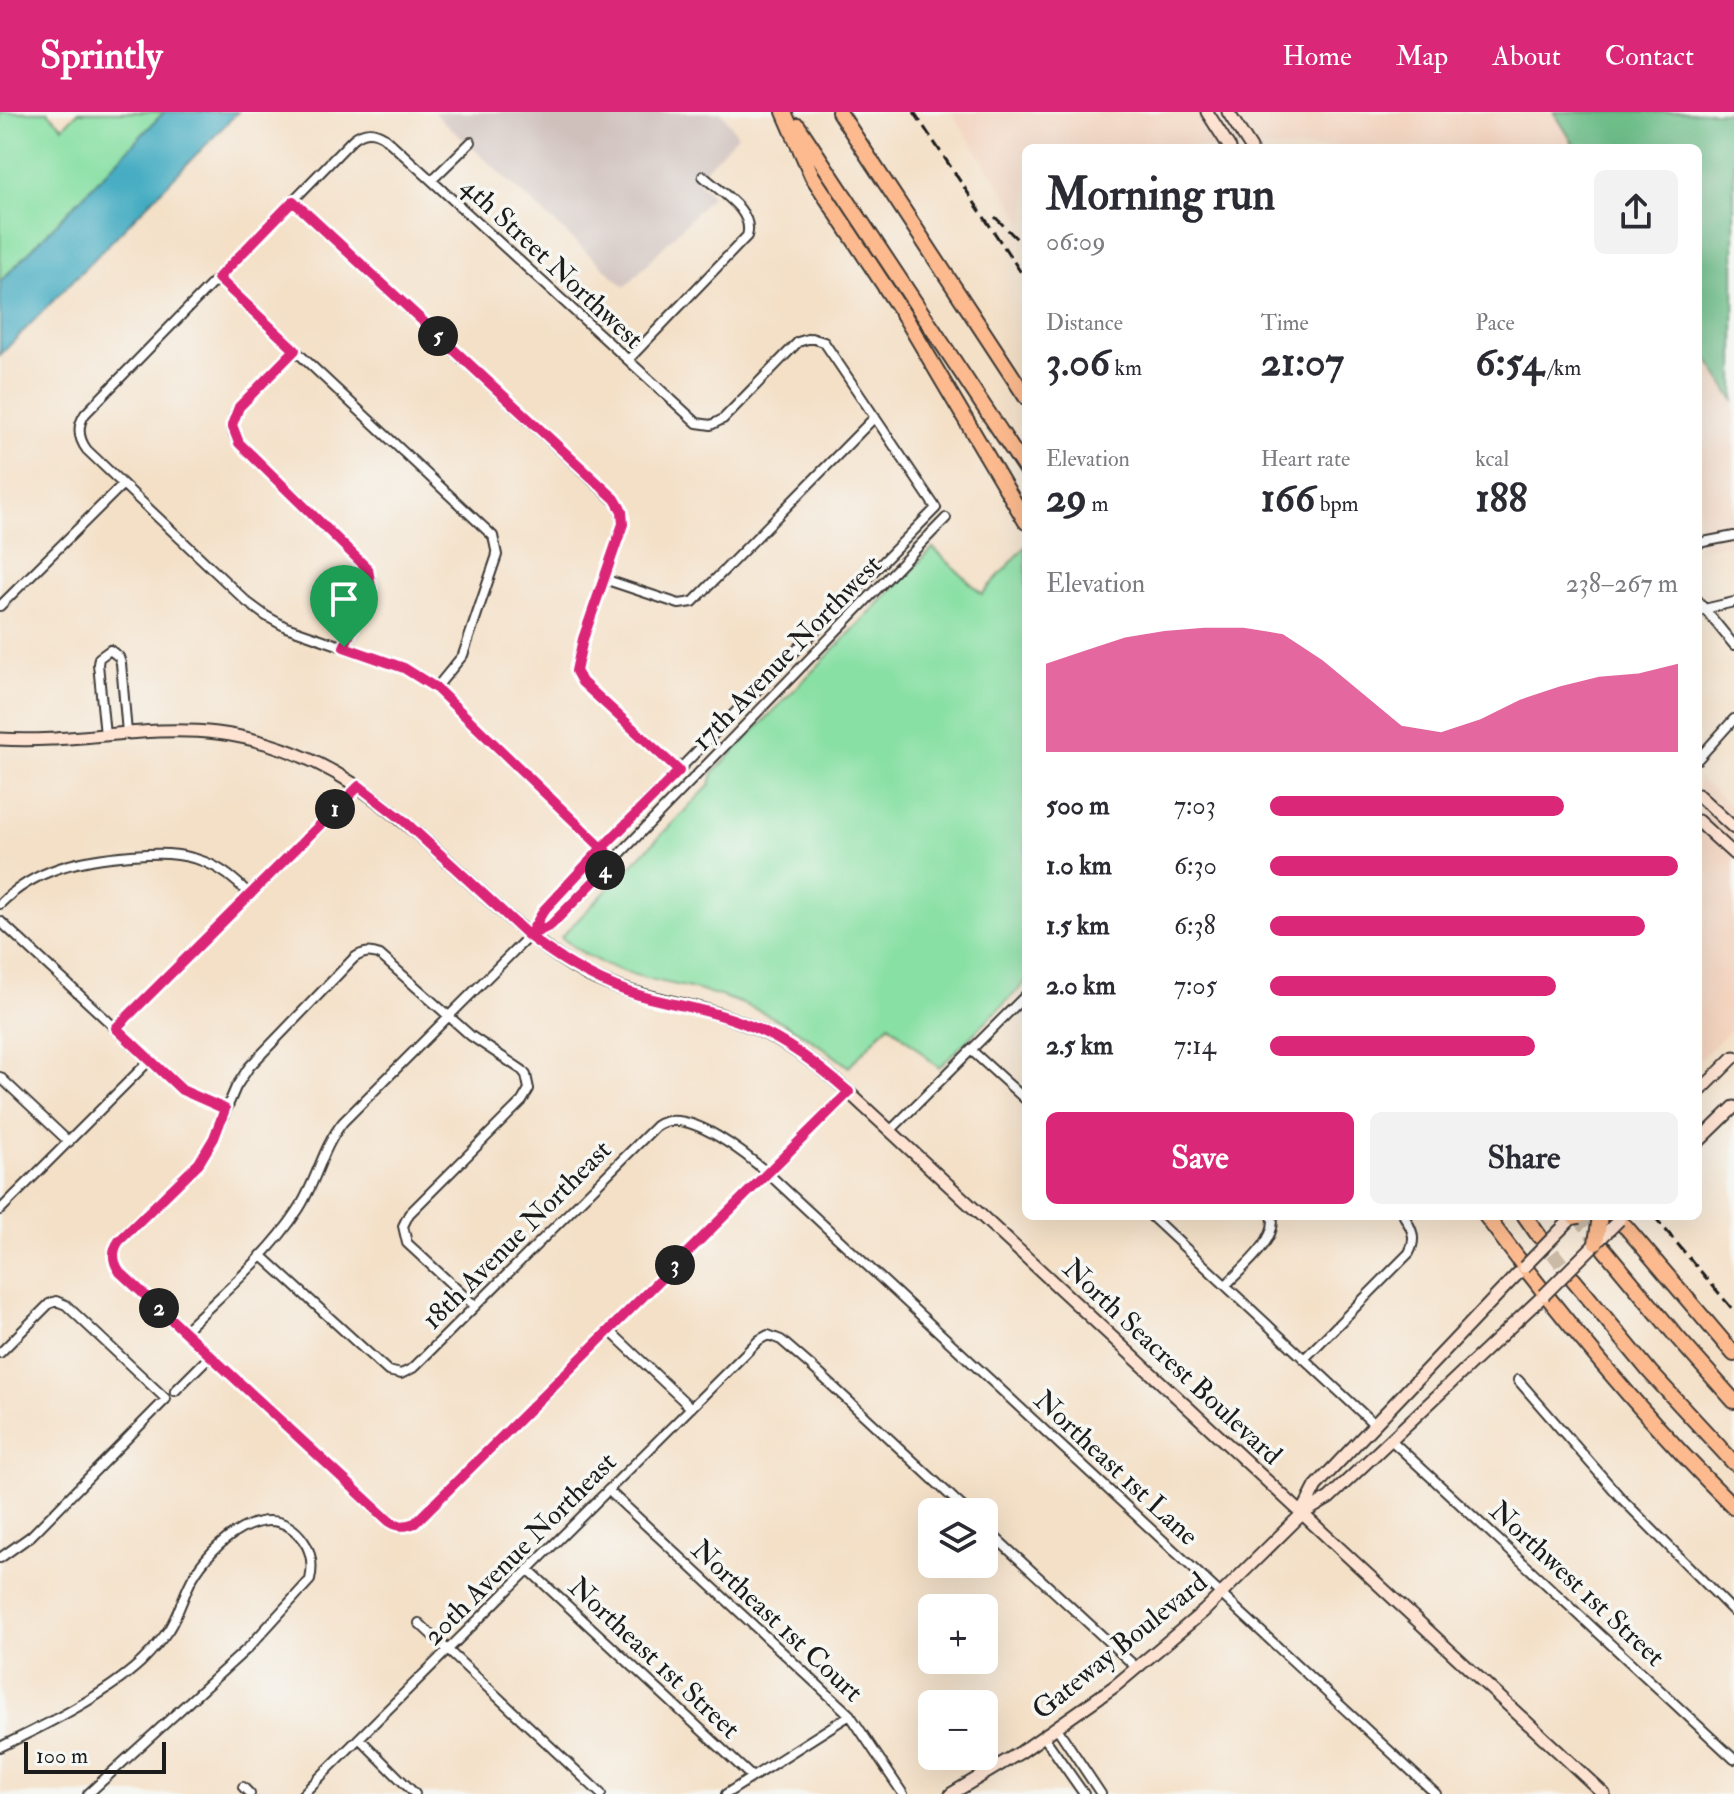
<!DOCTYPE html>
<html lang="en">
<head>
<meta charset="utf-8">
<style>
	:root { --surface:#fff; --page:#f2f2f3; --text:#2b2b33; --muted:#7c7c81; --accent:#db2777 }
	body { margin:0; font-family:"IM FELL Double Pica",serif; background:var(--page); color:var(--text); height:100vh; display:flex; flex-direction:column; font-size:30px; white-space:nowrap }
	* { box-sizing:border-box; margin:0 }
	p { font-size:26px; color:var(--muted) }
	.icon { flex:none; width:44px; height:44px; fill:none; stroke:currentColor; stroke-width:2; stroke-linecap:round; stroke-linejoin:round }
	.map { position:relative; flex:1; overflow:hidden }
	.sheet { position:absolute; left:1022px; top:32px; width:680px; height:1076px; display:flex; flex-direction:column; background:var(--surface); border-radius:12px; box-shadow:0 8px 32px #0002 }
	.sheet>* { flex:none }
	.fabs { position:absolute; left:918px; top:1386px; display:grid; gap:16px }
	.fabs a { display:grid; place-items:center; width:80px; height:80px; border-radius:12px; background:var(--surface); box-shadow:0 8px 32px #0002; font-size:40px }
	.scale { position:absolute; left:24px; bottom:20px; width:142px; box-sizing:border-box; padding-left:8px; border:4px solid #1c1c1c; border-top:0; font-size:22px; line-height:28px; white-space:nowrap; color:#1c1c1c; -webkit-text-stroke:6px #f6f6f2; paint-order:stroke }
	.pin { position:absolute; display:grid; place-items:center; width:68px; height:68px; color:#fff; margin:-82px -34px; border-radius:50% 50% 50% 0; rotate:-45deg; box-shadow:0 0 8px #0007 }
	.pin .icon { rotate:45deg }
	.km { position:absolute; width:40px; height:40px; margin:-20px; border-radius:50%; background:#222; color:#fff; font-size:22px; line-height:40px; text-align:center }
	.round { display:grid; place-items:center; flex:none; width:84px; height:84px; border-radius:12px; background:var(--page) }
	.summary { display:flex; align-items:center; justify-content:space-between; height:136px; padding:0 24px }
	h1 { font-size:44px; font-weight:800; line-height:60px }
	.figures { display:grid; grid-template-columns:repeat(3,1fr); gap:12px; height:136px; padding:8px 24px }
	.figures div { display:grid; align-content:center }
	.figures b { font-size:40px; font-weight:800 }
	.figures small { font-size:22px; font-weight:400 }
	.figures p { font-size:22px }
	.chart { height:224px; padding:16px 24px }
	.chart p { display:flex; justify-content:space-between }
	.chart svg { width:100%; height:144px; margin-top:8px; fill:var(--accent); opacity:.7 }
	.button { display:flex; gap:16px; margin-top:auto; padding:16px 24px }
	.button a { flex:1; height:92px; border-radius:12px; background:var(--accent); color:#fff; font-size:32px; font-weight:800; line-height:92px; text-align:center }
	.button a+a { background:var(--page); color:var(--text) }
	ul { padding:0 24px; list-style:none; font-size:26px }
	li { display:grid; grid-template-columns:128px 96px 1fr; align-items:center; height:60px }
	li i { height:20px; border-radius:10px; background:var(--accent) }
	header { display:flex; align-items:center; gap:48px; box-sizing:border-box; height:112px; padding:0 40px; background:var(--accent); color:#fff }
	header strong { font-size:38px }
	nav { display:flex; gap:44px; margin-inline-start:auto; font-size:28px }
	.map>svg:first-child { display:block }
</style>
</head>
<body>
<header>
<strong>Sprintly</strong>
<nav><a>Home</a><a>Map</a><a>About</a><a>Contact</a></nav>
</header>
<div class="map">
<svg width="1734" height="1682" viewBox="0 0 1734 1682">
	<rect width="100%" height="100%" fill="#f6f6f2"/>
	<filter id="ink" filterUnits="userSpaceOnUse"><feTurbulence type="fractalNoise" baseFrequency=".0125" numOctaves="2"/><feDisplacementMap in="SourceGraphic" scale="16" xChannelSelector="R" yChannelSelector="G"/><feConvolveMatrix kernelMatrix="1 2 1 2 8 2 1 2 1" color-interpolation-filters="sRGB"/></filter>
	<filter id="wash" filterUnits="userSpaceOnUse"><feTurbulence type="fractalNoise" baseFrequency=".006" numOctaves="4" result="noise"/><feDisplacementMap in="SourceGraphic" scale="32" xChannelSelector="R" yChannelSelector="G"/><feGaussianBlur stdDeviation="1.8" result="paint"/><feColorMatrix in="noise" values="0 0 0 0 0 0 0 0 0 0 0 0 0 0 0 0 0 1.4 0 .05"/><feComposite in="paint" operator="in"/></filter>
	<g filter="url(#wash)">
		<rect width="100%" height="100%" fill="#f4e0c7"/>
		<path fill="#f3d4bf" d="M 951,0 L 1554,0 L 1576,36 L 1026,36 L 1026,113 Z
			M 1698,231 L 1734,289 L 1734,431 L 1698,438 Z
			M 1698,665 L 1734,698 L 1734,915 L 1698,949 Z"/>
		<path fill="#cfc0bb" d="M 433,0 L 721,0 L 738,23 L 696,67 L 712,84 L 625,175 Z"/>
		<path fill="#89e0a4" stroke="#527e60" stroke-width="2" d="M 0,0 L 48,0 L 63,15 L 78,0 L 164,0 L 0,170 Z
			M 1026,434 L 1026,870 L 939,956 L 889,912 L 849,955 C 813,927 776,903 732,888 C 673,867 613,870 561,825 L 710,673 L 713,661 L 933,436 L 982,482 Z"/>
		<path fill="#6ebe8a" stroke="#456d53" stroke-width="2" d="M 1554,0 L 1734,0 L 1734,289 L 1698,231 L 1698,36 L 1576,36 Z"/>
		<path fill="#42abc1" stroke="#2f646e" stroke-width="2" d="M 164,0 L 238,0 L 0,243 L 0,170 Z"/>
	</g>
	<g filter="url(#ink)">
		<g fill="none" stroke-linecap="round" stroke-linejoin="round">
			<path stroke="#c9b9a5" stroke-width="14" stroke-dasharray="14 7" stroke-linecap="butt" d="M 1578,1104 L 1601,1134
				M 1540,1124 L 1573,1167"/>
			<g stroke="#3c3936" stroke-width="12">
				<path id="street" d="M 432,68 L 471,30
					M 293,89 L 619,393 L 623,412 L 583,527 L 576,559 L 582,570 L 679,659
					M 218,166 L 493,424 L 497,443 L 463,543 L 436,576
					M 295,238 L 239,295 C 230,307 230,319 239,331 L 368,457 L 371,476 L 344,535
					M 628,248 L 747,124 C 755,99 719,79 703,64
					M 1698,431 L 1734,424
					M 604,467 L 679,492 L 693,490 L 875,305
					M 1698,489 L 1734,533
					M 0,494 L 123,372
					M 1698,500 L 1704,497 L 1734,490
					M 105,623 L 98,552 L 99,546 L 110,538 L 119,545 L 121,551 L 127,621
					M 1698,647 L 1734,607
					M 0,792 C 36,756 82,747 131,743 C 157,741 180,740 205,750 C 223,757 237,769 250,783
					M 0,809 L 182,978 L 225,997
					M 530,824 L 551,813 L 946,406
					M 116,916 L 359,674
					M 971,938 L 1026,988
					M 0,965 L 69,1030
					M 890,1019 L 1026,883
					M 0,1098 L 150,948
					M 1151,1104 L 1375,1313
					M 261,1143 L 388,1259 L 401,1262 L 413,1256 L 656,1014 C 687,992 751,1046 774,1067 L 1436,1682
					M 1226,1173 C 1241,1157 1279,1127 1272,1104
					M 475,1194 L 407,1131 L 403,1114 L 409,1102 L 522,989 L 529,977 L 526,963 L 522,958 L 471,924 L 380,843 C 369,839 363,840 354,846 L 249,955 L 236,975 L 214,1026 L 199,1051 L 119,1129 C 112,1139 112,1149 120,1160 L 389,1409 C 398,1415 405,1415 415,1411 L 849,980
					M 184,1219 C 223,1181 269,1143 298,1098 C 317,1069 322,1036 343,1010 L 529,824 L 544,798 L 602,736 L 936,396 L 824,230 L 811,226 L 798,230 L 723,307 L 711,313 L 697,311 L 384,25 C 373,18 364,18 353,27 L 85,302 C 77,314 78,326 87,338 L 247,490 L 266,504 L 286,515 L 404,556 L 436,576 L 597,731 L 615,748
					M 610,1219 L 691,1296
					M 0,1241 L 49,1192 L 56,1189 L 66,1193 L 166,1287 L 31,1424 L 0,1446
					M 1304,1247 L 1409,1141 C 1417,1127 1412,1117 1404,1104
					M 1518,1268 L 1620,1385 L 1734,1500
					M 175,1279 L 210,1244
					M 1391,1328 L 1734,1647
					M 608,1378 L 850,1603 L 903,1682
					M 984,1415 L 1137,1556
					M 528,1457 L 752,1665
					M 419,1511 L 601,1682
					M 1057,1616 L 1101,1682
					M 1044,1625 L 1084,1682
					M 359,1626 L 415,1682
					M 0,1635 C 46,1613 104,1584 141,1550 C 151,1540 161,1529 169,1517 C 179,1501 183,1484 192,1467 C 211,1432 269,1381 303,1428 C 312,1440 313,1454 310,1468 L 249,1535 L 88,1682
					M 243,1675 L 250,1682
					M 303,1682 L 759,1228 L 768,1223 L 781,1228 L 811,1254 L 968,1400
					M 726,1682 L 850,1603"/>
			</g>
			<g stroke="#3c3936" stroke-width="15">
				<path id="secondary" d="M 1207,0 L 1230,36
					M 1228,0 L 1251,36
					M 0,627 C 73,632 145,612 217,621 C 334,636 400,705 481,780 C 514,811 546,840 586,862 C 623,881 661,887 701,897 C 755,911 802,938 843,975 L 1604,1682
					M 1698,683 L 1734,716
					M 1698,709 L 1734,742
					M 1698,981 L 1734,945
					M 1698,1030 L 1734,995
					M 1302,1401 L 1316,1374 L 1524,1155
					M 951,1682 L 1021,1640 L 1115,1574 L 1204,1499 L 1302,1402 L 1329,1386 L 1544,1183"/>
			</g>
			<g stroke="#3c3936" stroke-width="18">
				<path id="highway" d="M 784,0 L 812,64 L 905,205 L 1026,410
					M 839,0 L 1026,285
					M 798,14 L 1026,358
					M 1486,1104 C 1562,1207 1643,1305 1734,1395
					M 1525,1104 L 1539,1124
					M 1611,1104 L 1626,1115 L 1734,1242
					M 1604,1137 L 1677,1225 L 1734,1289
					M 1573,1167 L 1650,1260 L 1734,1351"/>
			</g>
			<use href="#street" stroke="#fff" stroke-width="8"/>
			<use href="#secondary" stroke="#fee3d2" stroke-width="11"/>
			<use href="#highway" stroke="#fcba8e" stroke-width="14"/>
			<path stroke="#1c1c1c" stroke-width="3" stroke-dasharray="12 6" stroke-linecap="butt" d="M 914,0 L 1026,168
				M 995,105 L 1026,136
				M 1654,1104 L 1734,1199"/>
			<g stroke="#3c3936" stroke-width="15" stroke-linecap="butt">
				<path id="secondary-bridge" d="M 1524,1155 L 1574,1104
					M 1544,1183 L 1619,1108"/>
			</g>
			<g stroke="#3c3936" stroke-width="18" stroke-linecap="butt">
				<path id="highway-bridge" d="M 1574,1105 L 1579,1104
					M 1596,1131 L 1600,1104"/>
			</g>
			<use href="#secondary-bridge" stroke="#fee3d2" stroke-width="11"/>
			<use href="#highway-bridge" stroke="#fcba8e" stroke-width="14"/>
		</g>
	</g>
	<g fill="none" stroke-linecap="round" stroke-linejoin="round" filter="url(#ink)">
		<g stroke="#fff" stroke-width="16">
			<path id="route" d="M 344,535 L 404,556 L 436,576 L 602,736 L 544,798 L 529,824 L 403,708 L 359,674 L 116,916 L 182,978 L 225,997 L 214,1026 L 199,1051 L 119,1129 C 112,1139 112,1149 120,1160 L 389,1409 C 398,1415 405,1415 415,1411 L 849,980 C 818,953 786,928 748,913 C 713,898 677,894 642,884 C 600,872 563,850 529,824 L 551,813 L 615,748 L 602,736 L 679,659 L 582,570 L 576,559 L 583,527 L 623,412 L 622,399 L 615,387 L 293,89 L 218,166 L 295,238 L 239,295 L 232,313 L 239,331 L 368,457 L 371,476 L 344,535"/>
		</g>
		<use href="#route" stroke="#db2777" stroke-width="10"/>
	</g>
	<g text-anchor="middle" stroke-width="7" stroke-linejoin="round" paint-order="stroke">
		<g font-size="28" fill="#1c1c1c" stroke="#f6f6f2">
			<text transform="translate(553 150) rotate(43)" y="10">4th Street Northwest</text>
			<text transform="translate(786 540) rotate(-46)" y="10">17th Avenue Northwest</text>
			<text transform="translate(516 1122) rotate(-45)" y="10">18th Avenue Northeast</text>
			<text transform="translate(1173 1249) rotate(43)" y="10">North Seacrest Boulevard</text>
			<text transform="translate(1117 1355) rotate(43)" y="10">Northeast 1st Lane</text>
			<text transform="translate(519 1436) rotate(-45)" y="10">20th Avenue Northeast</text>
			<text transform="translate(1578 1471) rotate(43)" y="10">Northwest 1st Street</text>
			<text transform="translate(778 1508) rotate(43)" y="10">Northeast 1st Court</text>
			<text transform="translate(1119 1533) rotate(-39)" y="10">Gateway Boulevard</text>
			<text transform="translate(655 1545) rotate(43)" y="10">Northeast 1st Street</text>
		</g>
	</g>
</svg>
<div class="fabs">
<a><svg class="icon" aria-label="layers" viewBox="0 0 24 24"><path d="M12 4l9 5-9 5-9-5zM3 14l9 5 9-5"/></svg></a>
<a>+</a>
<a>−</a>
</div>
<div class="scale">100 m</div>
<div class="pin" style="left:344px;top:535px;background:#1e9e55"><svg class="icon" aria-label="arrive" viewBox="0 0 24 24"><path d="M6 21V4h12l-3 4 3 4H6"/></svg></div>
<b class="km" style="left:335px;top:697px">1</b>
<b class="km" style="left:159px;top:1196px">2</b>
<b class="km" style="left:675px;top:1153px">3</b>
<b class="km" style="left:605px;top:758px">4</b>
<b class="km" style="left:438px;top:224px">5</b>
<section class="sheet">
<div class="summary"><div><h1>Morning run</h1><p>06:09</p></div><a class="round"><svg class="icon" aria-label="share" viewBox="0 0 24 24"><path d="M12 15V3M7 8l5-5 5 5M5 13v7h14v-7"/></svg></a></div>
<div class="figures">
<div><p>Distance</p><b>3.06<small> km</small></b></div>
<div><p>Time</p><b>21:07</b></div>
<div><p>Pace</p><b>6:54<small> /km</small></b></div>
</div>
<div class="figures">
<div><p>Elevation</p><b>29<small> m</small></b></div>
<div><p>Heart rate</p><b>166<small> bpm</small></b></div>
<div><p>kcal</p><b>188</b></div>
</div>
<div class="chart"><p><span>Elevation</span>238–267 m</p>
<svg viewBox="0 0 160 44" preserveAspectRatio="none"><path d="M0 44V17L10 13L20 9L30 7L40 6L50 6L60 8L70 16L80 26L90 36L100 38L110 34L120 28L130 24L140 21L150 20L160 17V44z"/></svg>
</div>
<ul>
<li><b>500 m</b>7:03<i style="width:72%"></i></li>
<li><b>1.0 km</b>6:30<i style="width:100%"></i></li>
<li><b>1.5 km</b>6:38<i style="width:92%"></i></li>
<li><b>2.0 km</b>7:05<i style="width:70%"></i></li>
<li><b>2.5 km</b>7:14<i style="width:65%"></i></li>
</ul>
<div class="button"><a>Save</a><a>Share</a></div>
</section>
</div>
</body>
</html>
